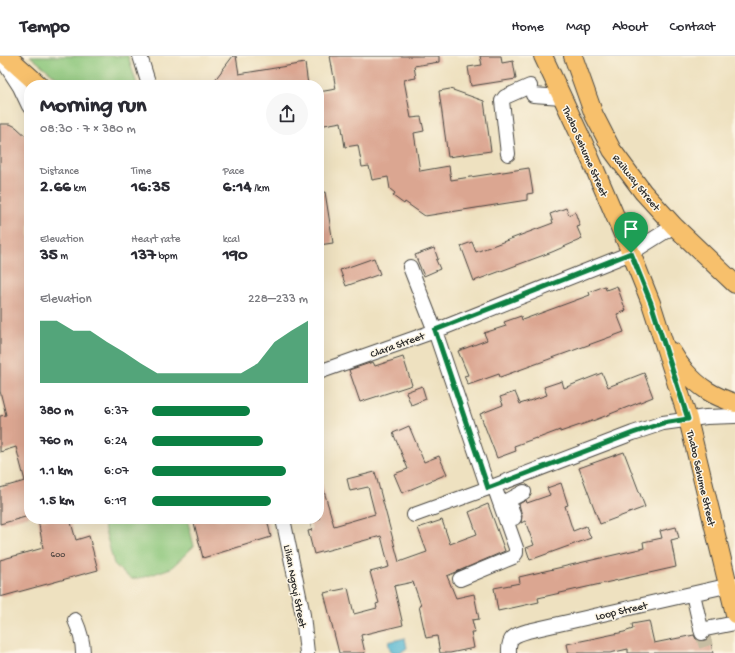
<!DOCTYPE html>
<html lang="en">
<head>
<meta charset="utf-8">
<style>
	:root { --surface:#fff; --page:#f7f7f7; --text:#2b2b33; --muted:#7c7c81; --line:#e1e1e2; --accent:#0b8043 }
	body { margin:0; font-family:"Gochi Hand",sans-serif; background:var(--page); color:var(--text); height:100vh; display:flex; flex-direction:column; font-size:15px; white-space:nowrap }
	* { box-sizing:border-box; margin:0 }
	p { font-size:13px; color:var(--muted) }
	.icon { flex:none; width:22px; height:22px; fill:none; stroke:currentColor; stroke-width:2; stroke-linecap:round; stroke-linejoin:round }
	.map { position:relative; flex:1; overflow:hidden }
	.sheet { position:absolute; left:24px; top:24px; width:300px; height:444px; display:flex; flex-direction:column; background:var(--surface); border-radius:16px; box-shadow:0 4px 16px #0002 }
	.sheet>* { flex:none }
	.pin { position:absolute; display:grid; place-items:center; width:34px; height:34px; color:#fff; margin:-41px -17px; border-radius:50% 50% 50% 0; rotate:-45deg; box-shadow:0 0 4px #0007 }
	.pin .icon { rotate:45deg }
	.round { display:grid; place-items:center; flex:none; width:42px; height:42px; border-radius:21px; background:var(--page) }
	.head { display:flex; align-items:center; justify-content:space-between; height:68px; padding:0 16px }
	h1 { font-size:22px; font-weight:800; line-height:30px }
	.stats { display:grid; grid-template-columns:repeat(3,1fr); gap:6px; height:68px; padding:4px 16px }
	.stats div { display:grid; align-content:center }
	.stats b { font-size:17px; font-weight:800 }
	.stats small { font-size:11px; font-weight:400 }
	.stats p { font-size:11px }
	.chart { height:112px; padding:8px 16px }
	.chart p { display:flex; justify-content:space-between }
	.chart svg { width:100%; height:72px; margin-top:4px; fill:var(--accent); opacity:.7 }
	ul { padding:0 16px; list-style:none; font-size:13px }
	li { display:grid; grid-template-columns:64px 48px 1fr; align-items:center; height:30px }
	li i { height:10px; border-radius:5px; background:var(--accent) }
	header { display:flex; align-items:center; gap:24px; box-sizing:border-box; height:56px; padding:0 20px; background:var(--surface); border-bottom:1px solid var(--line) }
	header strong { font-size:19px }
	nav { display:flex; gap:22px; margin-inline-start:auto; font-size:14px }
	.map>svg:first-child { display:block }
</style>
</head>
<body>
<header>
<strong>Tempo</strong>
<nav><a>Home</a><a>Map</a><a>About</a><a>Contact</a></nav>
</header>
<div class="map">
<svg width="735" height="597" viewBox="0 0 735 597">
	<rect width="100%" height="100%" fill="#fcf5e5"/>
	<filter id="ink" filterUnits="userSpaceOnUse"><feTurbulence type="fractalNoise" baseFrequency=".025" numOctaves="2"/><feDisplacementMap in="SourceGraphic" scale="8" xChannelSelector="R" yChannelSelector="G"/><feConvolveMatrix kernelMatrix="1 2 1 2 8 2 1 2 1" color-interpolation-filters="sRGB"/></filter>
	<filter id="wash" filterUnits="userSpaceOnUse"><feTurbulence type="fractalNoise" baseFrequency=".012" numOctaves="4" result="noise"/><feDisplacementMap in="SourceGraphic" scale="16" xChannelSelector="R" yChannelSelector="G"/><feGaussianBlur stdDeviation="0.9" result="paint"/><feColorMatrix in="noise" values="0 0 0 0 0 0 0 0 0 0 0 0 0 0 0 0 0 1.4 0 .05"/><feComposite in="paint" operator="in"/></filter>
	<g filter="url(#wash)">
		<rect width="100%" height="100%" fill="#eee1c0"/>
		<path fill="#8bc67a" stroke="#5b7852" d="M 30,0 L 128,0 L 137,29 L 66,29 Z
			M 102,463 L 187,463 L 194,490 L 171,512 L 145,521 L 132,523 L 123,517 L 114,508 Z"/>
		<path fill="#53b6d1" stroke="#3f707e" d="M 405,582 L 407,592 L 400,597 L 391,596 L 388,586 Z"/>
		<g id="blocks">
			<path fill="#dba691" d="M 233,0 L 236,0 L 239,18 L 305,7 L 308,29 L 211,29 Z
				M 330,0 L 439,0 L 439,6 L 414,10 L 416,22 L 404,24 L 411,62 L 421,61 L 424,75 L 414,77 L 420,115 L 449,110 L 451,124 L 529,112 L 533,137 L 527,138 L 527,144 L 425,160 L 405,146 L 404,148 L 393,140 L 395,137 L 390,133 L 388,121 L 372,124 L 369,110 L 362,111 L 358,89 L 345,91 L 341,66 L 319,70 L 319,36 L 336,33 Z
				M 480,0 L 501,0 L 502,7 L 513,5 L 516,23 L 471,30 L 468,11 L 482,9 Z
				M 450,33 L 484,45 L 491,95 L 448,101 L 439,35 Z
				M 0,68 L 10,68 L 16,71 L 29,83 L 29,460 L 0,468 L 0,432 L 25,425 L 16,391 L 0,396 L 0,360 L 6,359 L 0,335 Z
				M 325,136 L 333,187 L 319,189 L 319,137 Z
				M 566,152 L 569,159 L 575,156 L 580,170 L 577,171 L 582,183 L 552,196 L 474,225 L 461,190 L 472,186 L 476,196 L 553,167 L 550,158 Z
				M 434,192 L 438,203 L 436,204 L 440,213 L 424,220 L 415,199 Z
				M 374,202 L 380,218 L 346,230 L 340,214 Z
				M 605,230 L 606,234 L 617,230 L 626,255 L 617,258 L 624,276 L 500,321 L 499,318 L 468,329 L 464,320 L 468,319 L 458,295 L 487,284 L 484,277 L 506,270 L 504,266 L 521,260 L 522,264 L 590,239 L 589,236 Z
				M 403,301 L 412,329 L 360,346 L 349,314 L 373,306 L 375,310 Z
				M 602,317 L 608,331 L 644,317 L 653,341 L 595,364 L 560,376 L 560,374 L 536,383 L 536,382 L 514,390 L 516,395 L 497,402 L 480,358 L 503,349 L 500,341 L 515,336 L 520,348 L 547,339 L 544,331 L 562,325 L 564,332 Z
				M 422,330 L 426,343 L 411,349 L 406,336 Z
				M 409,370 L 424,406 L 439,400 L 447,418 L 402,437 L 394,418 L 408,413 L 393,377 Z
				M 624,396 L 645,451 L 600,468 L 579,412 Z
				M 375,416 L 399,506 L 427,496 L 418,472 L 442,464 L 450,488 L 477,478 L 469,456 L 488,448 L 505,495 L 447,520 L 456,542 L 474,538 L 479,563 L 472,564 L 475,576 L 471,576 L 474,592 L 450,597 L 440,597 L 437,580 L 426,582 L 419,550 L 421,549 L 413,526 L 394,530 L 403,569 L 361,579 L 365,597 L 339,597 L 324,537 L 348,532 L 354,558 L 377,552 L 376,548 L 379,547 L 370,516 L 389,511 L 381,480 L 314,498 L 308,475 L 312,474 L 309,463 L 319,463 L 319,429 L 322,428 L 334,470 L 375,458 L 368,431 L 350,435 L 347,423 Z
				M 561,427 L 568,449 L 565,450 L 573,475 L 586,470 L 591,482 L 530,504 L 526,492 L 534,489 L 525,465 L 521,467 L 522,460 L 519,448 L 526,444 L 527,447 L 550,439 L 547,432 Z
				M 38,463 L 70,463 L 76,484 L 89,480 L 98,514 L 0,541 L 0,504 L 43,492 Z
				M 193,463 L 267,463 L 271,481 L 203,502 Z
				M 676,471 L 679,482 L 671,484 L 676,511 L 538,542 L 539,546 L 498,555 L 494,532 L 520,527 L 519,521 L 644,492 L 643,486 L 662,482 L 660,475 Z
				M 649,565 L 654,587 L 694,579 L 696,583 L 700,585 L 704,585 L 710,581 L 713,597 L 628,597 L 628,593 L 610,597 L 569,597 L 567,588 L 624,576 L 633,573 L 632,568 Z"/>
		</g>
	</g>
	<g filter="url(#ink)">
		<use href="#blocks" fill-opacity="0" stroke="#484641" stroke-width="1"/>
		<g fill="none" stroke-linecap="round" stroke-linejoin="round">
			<path stroke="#c7bda2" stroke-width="14" stroke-dasharray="14 7" stroke-linecap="butt" d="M 702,577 L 708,597"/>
			<g stroke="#484641" stroke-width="16">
				<path id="minor" d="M 0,0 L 20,31 L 29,50
					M 140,0 L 149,29
					M 533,39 L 562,41
					M 508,98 L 502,45 L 505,41 L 530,30
					M 410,211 L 435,275 L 488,432
					M 319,316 L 435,275 L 631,197 L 674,170
					M 414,459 L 494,430 L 633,377 L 663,367 L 706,361 L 735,360
					M 514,462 L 509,444 L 524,436
					M 283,463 L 303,559 L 307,597
					M 460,523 L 513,501 L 516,497 L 516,492 L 494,430
					M 693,538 L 702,577
					M 75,564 C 80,575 83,584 83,597
					M 701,574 L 735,567
					M 509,597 C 508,581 514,579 528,575 L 735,528"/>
			</g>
			<g stroke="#484641" stroke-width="20">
				<path id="major" d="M 7,0 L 39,29
					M 543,0 L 584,88 L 631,197 L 651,247 L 688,363 L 735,558
					M 573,0 L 594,59 L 612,94 L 643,136 L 674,170 L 735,228
					M 672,296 C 676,303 680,309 685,315 C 700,332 713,340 735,347"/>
			</g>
			<use href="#minor" stroke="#fff" stroke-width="14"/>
			<use href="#major" stroke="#f7c06c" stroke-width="18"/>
		</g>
	</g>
	<g fill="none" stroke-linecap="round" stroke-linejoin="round" filter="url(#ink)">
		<g stroke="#fff" stroke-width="8">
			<path id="route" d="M 631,197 L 651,247 L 688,363 L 663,367 L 633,377 L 488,432 L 435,274 Z"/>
		</g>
		<use href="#route" stroke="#0b8043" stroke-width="5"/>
	</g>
	<g text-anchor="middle" stroke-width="3" stroke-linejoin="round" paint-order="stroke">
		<g font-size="9" fill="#574a44">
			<text x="58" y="501">600</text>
		</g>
		<g font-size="11" fill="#2b2b2b" stroke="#fcf5e5">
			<text transform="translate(586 95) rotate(66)" y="4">Thabo Sehume Street</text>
			<text transform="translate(637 126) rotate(51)" y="4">Railway Street</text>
			<text transform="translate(397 288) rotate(-20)" y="4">Clara Street</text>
			<text transform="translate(702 422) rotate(77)" y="4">Thabo Sehume Street</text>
			<text transform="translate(296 530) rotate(79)" y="4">Lilian Ngoyi Street</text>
			<text transform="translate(621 554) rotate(-13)" y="4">Loop Street</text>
		</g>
	</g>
</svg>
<div class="pin" style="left:631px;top:197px;background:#1e9e55"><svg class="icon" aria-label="arrive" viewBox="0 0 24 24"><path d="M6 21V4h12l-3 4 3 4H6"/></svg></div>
<section class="sheet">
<div class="head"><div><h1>Morning run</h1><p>08:30 · 7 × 380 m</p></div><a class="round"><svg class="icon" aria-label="share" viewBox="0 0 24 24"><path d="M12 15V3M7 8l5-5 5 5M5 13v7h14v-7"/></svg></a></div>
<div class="stats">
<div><p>Distance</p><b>2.66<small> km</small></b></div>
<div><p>Time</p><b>16:35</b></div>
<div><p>Pace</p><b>6:14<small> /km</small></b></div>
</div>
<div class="stats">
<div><p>Elevation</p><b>35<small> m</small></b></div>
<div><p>Heart rate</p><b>137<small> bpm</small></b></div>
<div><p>kcal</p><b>190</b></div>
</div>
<div class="chart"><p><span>Elevation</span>228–233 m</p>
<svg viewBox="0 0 160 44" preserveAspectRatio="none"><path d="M0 44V6L10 6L20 12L30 12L40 19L50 25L60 32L70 38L80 38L90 38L100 38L110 38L120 38L130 32L140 19L150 12L160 6V44z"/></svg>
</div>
<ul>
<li><b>380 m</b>6:37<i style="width:63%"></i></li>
<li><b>760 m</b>6:24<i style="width:71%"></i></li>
<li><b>1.1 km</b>6:07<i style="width:86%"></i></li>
<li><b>1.5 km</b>6:19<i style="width:76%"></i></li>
</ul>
</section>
</div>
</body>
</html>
